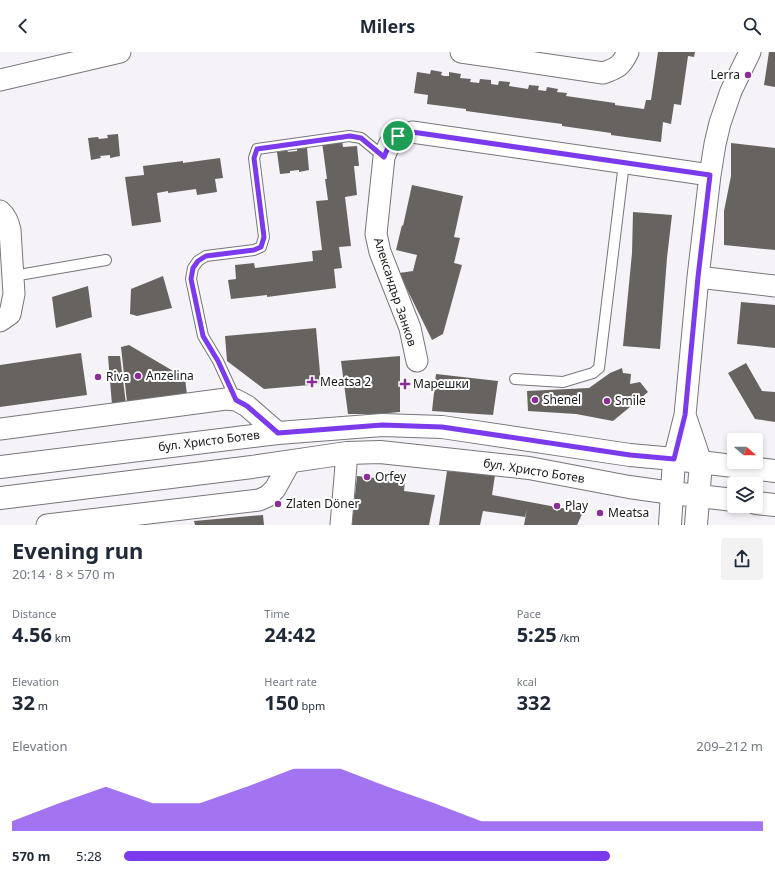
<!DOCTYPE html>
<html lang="en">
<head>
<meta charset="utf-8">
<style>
	:root { --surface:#fff; --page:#f2f2f3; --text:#1f2937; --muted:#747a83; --accent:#7c3aed }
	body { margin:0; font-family:"Noto Sans",sans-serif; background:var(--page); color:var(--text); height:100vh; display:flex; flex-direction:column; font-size:15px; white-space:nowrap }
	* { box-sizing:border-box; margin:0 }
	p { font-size:13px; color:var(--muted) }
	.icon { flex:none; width:22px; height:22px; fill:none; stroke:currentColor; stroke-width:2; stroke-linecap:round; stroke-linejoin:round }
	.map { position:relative; height:473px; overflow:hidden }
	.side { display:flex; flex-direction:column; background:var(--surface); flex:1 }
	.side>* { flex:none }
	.needle { width:26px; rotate:110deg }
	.tools { position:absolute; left:727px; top:381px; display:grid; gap:8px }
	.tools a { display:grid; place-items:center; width:36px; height:36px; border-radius:4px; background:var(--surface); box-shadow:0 2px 6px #0003; font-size:20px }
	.pin { position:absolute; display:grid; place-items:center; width:34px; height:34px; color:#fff; margin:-17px; border:2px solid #fff; border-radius:50%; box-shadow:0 1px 4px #0007 }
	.round { display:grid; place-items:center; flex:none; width:42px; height:42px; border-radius:4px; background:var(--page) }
	.overview { display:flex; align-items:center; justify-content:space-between; height:68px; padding:0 12px }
	h1 { font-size:22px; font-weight:700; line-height:30px }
	.figures { display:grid; grid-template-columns:repeat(3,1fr); gap:6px; height:68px; padding:4px 12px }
	.figures div { display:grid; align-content:center }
	.figures b { font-size:20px; font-weight:700 }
	.figures small { font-size:11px; font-weight:400 }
	.figures p { font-size:11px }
	.chart { height:112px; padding:8px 12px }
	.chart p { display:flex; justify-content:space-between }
	.chart svg { width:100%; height:72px; margin-top:4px; fill:var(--accent); opacity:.7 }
	ul { padding:0 12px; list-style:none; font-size:13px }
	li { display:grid; grid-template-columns:64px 48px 1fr; align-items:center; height:30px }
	li i { height:10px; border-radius:5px; background:var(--accent) }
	header { display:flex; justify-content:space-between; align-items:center; height:52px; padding:0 12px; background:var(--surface); font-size:18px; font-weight:700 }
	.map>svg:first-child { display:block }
</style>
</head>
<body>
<header><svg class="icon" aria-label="back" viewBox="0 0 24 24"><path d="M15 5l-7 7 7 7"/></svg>Milers<svg class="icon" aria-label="search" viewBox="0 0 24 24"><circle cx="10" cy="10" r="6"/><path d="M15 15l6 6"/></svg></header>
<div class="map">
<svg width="775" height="473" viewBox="0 0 775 473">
	<rect width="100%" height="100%" fill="#f5f3f7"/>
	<path fill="#676360" d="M 658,0 L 695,0 L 694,5 L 688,4 L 681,53 L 674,52 L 671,72 L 663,70 L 661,90 L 611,83 L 611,81 L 562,74 L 562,72 L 466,59 L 466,57 L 427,52 L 428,43 L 414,41 L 417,20 L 430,22 L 431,18 L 442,20 L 441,23 L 444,24 L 449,24 L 449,20 L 461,22 L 460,26 L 471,27 L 470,30 L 479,31 L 480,27 L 491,28 L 491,32 L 498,33 L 499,29 L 510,30 L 509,34 L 528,37 L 529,33 L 539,34 L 538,38 L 546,39 L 547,35 L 558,37 L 557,40 L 567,41 L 566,44 L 615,51 L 615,53 L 644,57 L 646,48 L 651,48 Z
		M 769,0 L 775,0 L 775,35 L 764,33 Z
		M 118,82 L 120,104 L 110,106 L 110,103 L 100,104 L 101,106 L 91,108 L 88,86 L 98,85 L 99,87 L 108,86 L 107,83 Z
		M 342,89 L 343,95 L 357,94 L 359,114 L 354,114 L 357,143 L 345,145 L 351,194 L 339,195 L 342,216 L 334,217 L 336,236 L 267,245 L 267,243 L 231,247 L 228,228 L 236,227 L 235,213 L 254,211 L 255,216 L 313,209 L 312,199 L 322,198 L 316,149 L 328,148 L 325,127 L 327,127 L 322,90 Z
		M 731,91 L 775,96 L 775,198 L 724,193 L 724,159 L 731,124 Z
		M 307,96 L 309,118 L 299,120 L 299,118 L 290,119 L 290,121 L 280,122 L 277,100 L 287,98 L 288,100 L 297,99 L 297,97 Z
		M 220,106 L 223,126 L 215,127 L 217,140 L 197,143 L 196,137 L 168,141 L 168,139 L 157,141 L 161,170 L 132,174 L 125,125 L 144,123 L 143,114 L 183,109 L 183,111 Z
		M 412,133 L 463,144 L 454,185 L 460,186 L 454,211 L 462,213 L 443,282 L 432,288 L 399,221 L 413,219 L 417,203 L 396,198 L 402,173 L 403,174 Z
		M 633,160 L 672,163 L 667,206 L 660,297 L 623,294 L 632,201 Z
		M 163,224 L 172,256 L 137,264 L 130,262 L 131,237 Z
		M 88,234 L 92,265 L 56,276 L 52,245 Z
		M 741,250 L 775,253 L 775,296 L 737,292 Z
		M 316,276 L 321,332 L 264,337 L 227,309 L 225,284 Z
		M 129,293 L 185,326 L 187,343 L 127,350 L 121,295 Z
		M 81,301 L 87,343 L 0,355 L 0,313 Z
		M 108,304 L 120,304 L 126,352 L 112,353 Z
		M 400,304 L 400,360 L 378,362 L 348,362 L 341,309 Z
		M 746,311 L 762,339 L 775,340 L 775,370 L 755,367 L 728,321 Z
		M 622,316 L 623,321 L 631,322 L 630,332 L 640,330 L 648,340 L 613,369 L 576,362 L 528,359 L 527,339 L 589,336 L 610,321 Z
		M 436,322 L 498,329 L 493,363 L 432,359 Z
		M 447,419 L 495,423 L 492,443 L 583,460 L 577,473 L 524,473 L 527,457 L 525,465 L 483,459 L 480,473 L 439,473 Z
		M 357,424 L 405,429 L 404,439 L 435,443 L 429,473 L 352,473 Z
		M 263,463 L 264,473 L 195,473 L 194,469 Z"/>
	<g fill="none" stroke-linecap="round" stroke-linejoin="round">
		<g stroke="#78767a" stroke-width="12">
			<path id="lane" d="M 13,224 L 106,208
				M 515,327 L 563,330 L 593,321 L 599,316 L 624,111
				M 236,348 L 218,309 L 203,284 L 191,227 L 193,216 L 198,209 L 206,204 L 254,198 L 261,195 L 264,185 L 254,106 L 257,97 L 349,84 L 361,86 L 384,105"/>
		</g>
		<g stroke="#78767a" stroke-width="23">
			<path id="street" d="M 461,0 L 603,21 C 618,16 621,14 628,0
				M 0,28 L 120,0
				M 0,159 C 6,164 8,170 10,178 L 14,242 L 10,262 L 0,269
				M 698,225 L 775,234
				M 417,309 L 410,276 L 380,200 L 376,182 L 384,105 L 389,93 L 398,84 L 412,80 L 710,123
				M 685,363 L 701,410
				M 0,377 L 226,347 L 236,348 L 247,354 L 278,381
				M 674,407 L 685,363 L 698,225 L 710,123 L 715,92 L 720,71 L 731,39 L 750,0
				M 47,473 L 259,448 L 268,444 L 275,437 L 290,410
				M 341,473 L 347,401"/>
		</g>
		<g stroke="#78767a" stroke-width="24">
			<path id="secondary" d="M 0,415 L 278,381 L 382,373 L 442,375 L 630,403 L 674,407 L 775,419
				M 0,446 L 252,415 L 347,401 L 380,400 L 529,416 L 629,435 L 672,441 L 734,448
				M 756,451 L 775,453
				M 670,473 L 674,407
				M 696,473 L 701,410"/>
		</g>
		<use href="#lane" stroke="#fff" stroke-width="10"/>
		<use href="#street" stroke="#fff" stroke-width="21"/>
		<use href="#secondary" stroke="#fff" stroke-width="22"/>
	</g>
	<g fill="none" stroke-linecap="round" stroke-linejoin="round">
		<g stroke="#fff" stroke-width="8">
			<path id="route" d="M 412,80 L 710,123 L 698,225 L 685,363 L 674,407 L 630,403 L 442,375 L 382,373 L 278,381 L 247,354 L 236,348 L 218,309 L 203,284 L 191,227 L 193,216 L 198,209 L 206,204 L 254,198 L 261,195 L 264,185 L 254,106 L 257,97 L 350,84 L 361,86 L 384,105 L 389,93 L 398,84 Z"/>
		</g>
		<use href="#route" stroke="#7c3aed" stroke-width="5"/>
	</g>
	<g fill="#8b2d97" stroke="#fff" stroke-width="1.5">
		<circle cx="748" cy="23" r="4"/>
		<circle cx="138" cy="324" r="4"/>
		<circle cx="98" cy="325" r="4"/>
		<path d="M310 324h4v4h4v4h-4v4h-4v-4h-4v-4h4z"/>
		<path d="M403 326h4v4h4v4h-4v4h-4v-4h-4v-4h4z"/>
		<circle cx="535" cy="348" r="4"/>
		<circle cx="607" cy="349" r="4"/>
		<circle cx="367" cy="425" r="4"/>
		<circle cx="278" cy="452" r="4"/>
		<circle cx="557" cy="454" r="4"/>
		<circle cx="600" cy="461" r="4"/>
	</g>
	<g text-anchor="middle" stroke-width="4" stroke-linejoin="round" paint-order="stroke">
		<g font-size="12" fill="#181819" stroke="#fff" text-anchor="start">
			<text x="740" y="27" text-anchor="end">Lerra</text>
			<text x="146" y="328">Anzelina</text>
			<text x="106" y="329">Riva</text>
			<text x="320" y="334">Meatsa 2</text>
			<text x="413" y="336">Марешки</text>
			<text x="543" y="352">Shenel</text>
			<text x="615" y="353">Smile</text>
			<text x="375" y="429">Orfey</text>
			<text x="286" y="456">Zlaten Döner</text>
			<text x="565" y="458">Play</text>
			<text x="608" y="465">Meatsa</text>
		</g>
		<g font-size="12" fill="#181819" stroke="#fff">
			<text transform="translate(395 240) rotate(72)" y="4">Александър Занков</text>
			<text transform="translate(209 389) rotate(-7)" y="4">бул. Христо Ботев</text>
			<text transform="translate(534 419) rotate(9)" y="4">бул. Христо Ботев</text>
		</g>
	</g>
</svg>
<div class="tools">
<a><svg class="needle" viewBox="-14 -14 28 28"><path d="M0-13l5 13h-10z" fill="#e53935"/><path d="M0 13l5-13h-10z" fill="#747a83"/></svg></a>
<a><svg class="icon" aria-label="layers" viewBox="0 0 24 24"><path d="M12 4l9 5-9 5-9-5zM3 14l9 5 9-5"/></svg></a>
</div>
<div class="pin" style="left:398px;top:84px;background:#1e9e55"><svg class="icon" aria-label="arrive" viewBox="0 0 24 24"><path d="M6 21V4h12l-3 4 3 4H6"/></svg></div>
</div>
<section class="side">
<div class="overview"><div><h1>Evening run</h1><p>20:14 · 8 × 570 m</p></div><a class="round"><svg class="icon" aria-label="share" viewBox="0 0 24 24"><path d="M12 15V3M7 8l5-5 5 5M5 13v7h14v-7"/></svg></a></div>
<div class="figures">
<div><p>Distance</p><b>4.56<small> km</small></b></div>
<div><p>Time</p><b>24:42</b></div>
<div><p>Pace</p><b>5:25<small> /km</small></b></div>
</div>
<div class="figures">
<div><p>Elevation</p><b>32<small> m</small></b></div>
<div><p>Heart rate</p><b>150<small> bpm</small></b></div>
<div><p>kcal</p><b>332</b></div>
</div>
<div class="chart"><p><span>Elevation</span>209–212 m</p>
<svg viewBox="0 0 160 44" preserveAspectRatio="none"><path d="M0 44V38L10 27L20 17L30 27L40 27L50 17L60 6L70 6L80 17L90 27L100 38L110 38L120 38L130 38L140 38L150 38L160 38V44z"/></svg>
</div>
<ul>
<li><b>570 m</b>5:28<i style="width:76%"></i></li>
</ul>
</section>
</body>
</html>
